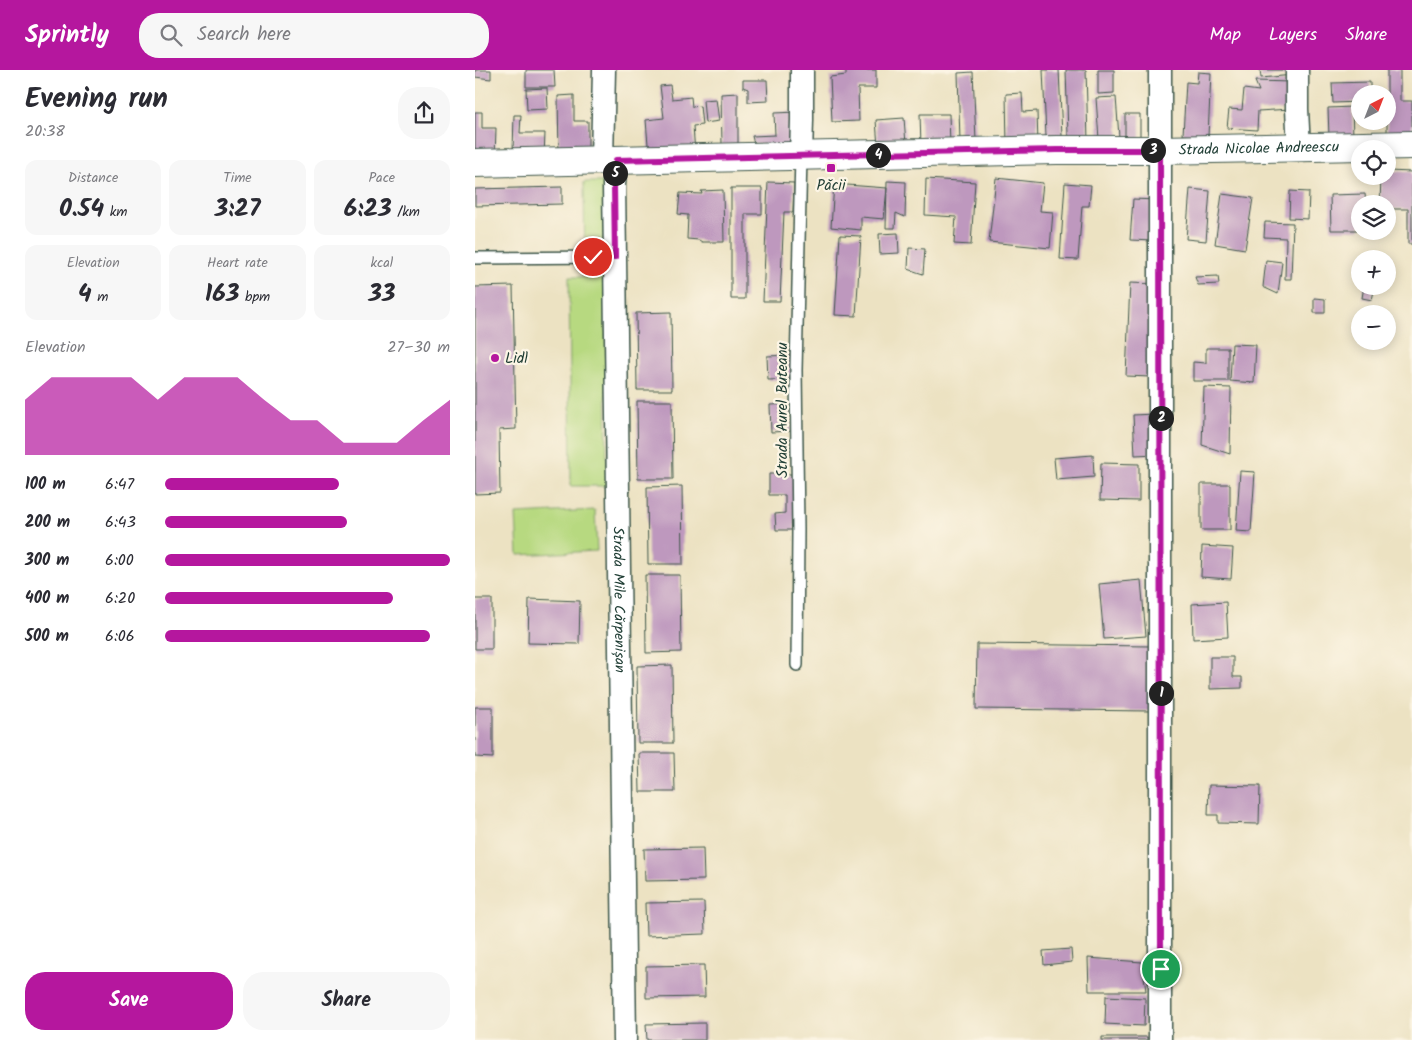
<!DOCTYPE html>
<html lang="en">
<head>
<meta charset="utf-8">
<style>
	:root { --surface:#fff; --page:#f7f7f7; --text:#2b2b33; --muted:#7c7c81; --accent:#b5179e }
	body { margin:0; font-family:Kalam,sans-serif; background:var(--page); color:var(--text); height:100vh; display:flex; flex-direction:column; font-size:19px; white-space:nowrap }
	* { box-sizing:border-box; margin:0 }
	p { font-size:16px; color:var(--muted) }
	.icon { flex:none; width:28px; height:28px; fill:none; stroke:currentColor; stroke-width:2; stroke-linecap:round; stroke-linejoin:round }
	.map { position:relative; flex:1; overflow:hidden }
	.side { display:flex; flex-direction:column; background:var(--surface); width:475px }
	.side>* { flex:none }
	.needle { width:32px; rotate:42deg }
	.fabs { position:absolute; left:876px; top:15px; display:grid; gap:10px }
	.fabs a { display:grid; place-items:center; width:45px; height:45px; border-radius:50%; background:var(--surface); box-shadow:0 2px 12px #0003; font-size:25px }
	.pin { position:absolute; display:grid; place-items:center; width:42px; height:42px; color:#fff; margin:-21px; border:2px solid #fff; border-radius:50%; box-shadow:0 1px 5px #0007 }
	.km { position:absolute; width:25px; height:25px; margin:-12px; border-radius:50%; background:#222; color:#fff; font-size:14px; line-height:25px; text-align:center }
	.round { display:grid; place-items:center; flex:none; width:52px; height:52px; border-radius:20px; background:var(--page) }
	.summary { display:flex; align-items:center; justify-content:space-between; height:85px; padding:0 25px }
	h1 { font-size:28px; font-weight:700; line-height:38px }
	.stats { display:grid; grid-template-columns:repeat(3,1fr); gap:8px; height:85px; padding:5px 25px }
	.stats div { display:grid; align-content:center; border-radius:12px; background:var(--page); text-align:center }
	.stats b { font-size:25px; font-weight:700 }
	.stats small { font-size:14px; font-weight:400 }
	.stats p { font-size:14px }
	.chart { height:140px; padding:10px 25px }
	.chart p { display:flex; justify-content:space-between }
	.chart svg { width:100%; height:90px; margin-top:5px; fill:var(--accent); opacity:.7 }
	.primary-button { display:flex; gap:10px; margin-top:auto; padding:10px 25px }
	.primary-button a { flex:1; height:58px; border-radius:20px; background:var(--accent); color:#fff; font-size:20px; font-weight:700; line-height:58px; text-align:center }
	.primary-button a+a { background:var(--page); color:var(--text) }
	ul { padding:0 25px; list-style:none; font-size:16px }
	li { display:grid; grid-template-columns:80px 60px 1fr; align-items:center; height:38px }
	li i { height:12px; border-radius:6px; background:var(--accent) }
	header { display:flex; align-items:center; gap:30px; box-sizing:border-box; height:70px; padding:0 25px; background:var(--accent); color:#fff }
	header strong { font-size:24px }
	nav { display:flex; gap:28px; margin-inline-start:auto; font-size:18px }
	.search { width:350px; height:45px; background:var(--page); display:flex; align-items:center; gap:12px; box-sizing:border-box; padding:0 18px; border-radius:20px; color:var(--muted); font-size:19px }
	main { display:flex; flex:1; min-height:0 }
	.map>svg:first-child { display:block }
</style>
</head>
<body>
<header>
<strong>Sprintly</strong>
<div class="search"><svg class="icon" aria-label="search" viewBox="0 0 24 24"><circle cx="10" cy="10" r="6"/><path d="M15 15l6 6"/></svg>Search here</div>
<nav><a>Map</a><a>Layers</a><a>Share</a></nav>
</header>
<main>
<section class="side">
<div class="summary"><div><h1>Evening run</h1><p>20:38</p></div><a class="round"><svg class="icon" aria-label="share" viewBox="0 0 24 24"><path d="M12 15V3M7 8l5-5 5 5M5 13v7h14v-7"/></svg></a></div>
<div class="stats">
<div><p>Distance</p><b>0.54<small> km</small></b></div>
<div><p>Time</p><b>3:27</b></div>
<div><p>Pace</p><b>6:23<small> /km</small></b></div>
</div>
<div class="stats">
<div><p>Elevation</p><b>4<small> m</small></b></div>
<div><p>Heart rate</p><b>163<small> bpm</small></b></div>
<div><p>kcal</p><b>33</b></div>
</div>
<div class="chart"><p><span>Elevation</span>27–30 m</p>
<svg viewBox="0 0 160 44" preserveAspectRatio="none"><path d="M0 44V17L10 6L20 6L30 6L40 6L50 17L60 6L70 6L80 6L90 17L100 27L110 27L120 38L130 38L140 38L150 27L160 17V44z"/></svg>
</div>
<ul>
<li><b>100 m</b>6:47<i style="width:61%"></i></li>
<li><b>200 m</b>6:43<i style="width:64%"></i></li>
<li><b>300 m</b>6:00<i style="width:100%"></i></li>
<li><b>400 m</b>6:20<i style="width:80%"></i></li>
<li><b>500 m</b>6:06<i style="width:93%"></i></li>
</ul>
<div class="primary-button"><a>Save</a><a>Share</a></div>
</section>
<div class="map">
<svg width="937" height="970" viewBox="0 0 937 970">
	<rect width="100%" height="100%" fill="#fcf5e5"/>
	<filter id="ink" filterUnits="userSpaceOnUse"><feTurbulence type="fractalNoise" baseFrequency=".02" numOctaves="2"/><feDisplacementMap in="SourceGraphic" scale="10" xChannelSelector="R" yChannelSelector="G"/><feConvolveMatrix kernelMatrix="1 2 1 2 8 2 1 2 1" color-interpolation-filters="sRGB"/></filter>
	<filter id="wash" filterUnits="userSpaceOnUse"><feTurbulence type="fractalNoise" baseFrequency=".0096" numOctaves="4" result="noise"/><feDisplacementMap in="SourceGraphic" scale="20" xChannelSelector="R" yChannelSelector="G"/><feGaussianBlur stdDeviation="1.12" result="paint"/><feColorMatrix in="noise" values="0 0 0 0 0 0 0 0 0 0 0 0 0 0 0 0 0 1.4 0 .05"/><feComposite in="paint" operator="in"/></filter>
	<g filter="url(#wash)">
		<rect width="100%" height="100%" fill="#ece2c2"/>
		<path fill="#b7d980" stroke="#6b8b5a" d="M 109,112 L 130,112 L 132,416 L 96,416 L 94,207 L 110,207 Z
			M 120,440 L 122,481 L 43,485 L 41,444 Z"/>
		<g id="blocks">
			<path fill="#be98be" d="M 0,0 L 16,0 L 16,9 L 0,7 Z
				M 51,0 L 79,0 L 80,17 L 51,17 Z
				M 371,0 L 401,0 L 401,18 L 383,18 L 384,51 L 357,52 L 355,7 L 371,5 Z
				M 568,0 L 584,0 L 587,66 L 571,66 Z
				M 591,0 L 611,0 L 613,71 L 593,65 Z
				M 623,0 L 639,0 L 639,23 L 623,24 Z
				M 785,0 L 818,0 L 818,5 L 786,8 Z
				M 912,0 L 925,0 L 925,31 L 937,31 L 937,67 L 912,67 Z
				M 498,2 L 501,71 L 485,72 L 483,3 Z
				M 723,2 L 736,3 L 733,66 L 708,65 L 711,12 L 722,13 Z
				M 268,10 L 292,10 L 293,31 L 273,32 L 273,19 L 268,17 Z
				M 780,11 L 816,12 L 816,39 L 783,41 L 782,60 L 752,58 L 754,39 L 767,40 L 769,19 L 784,21 Z
				M 895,12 L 895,24 L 885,24 L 885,32 L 858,33 L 857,13 Z
				M 195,15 L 197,29 L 216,27 L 217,37 L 225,36 L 227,55 L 218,56 L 220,83 L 174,87 L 171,50 L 189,48 L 185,16 Z
				M 72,18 L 73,39 L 52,40 L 51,19 Z
				M 263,23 L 263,75 L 247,75 L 246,24 Z
				M 547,23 L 548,42 L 562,41 L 563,75 L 532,76 L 531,24 Z
				M 99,25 L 99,51 L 113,51 L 113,85 L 84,85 L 83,26 Z
				M 641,27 L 644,67 L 624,69 L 621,28 Z
				M 241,29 L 244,51 L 230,53 L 228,30 Z
				M 877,37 L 878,66 L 854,67 L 853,38 Z
				M 0,42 L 7,42 L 7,58 L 21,58 L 20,87 L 0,86 Z
				M 321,42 L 322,79 L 279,74 L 277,66 L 300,65 L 299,43 Z
				M 445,44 L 474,44 L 475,76 L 446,76 Z
				M 650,44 L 665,44 L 665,71 L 650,71 Z
				M 39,45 L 46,45 L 45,63 L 70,63 L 69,86 L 38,81 Z
				M 429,48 L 431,74 L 403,77 L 401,50 Z
				M 912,101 L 937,102 L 937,174 L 933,174 L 933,139 L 912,139 L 912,134 L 905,134 L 906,106 L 912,106 Z
				M 521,108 L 568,113 L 565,141 L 578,142 L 575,178 L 514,172 Z
				M 451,109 L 500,112 L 496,175 L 479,174 L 481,147 L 450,145 Z
				M 412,111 L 431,112 L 430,147 L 421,143 L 420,158 L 411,158 Z
				M 293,112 L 319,113 L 318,142 L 309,142 L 305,231 L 288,231 Z
				M 590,113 L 616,115 L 614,136 L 607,136 L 603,190 L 585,189 Z
				M 359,114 L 412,118 L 409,149 L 386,147 L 386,160 L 356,157 Z
				M 87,117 L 87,134 L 0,136 L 0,119 Z
				M 256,118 L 287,118 L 287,144 L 270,144 L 270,229 L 256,229 Z
				M 715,119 L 735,121 L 731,171 L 711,169 Z
				M 248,120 L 249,172 L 227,172 L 224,170 L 212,169 L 213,145 L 203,144 L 205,123 L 227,124 L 226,121 Z
				M 815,121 L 834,122 L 833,149 L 814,148 Z
				M 747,124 L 778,128 L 770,179 L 740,174 Z
				M 890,124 L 891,134 L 885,134 L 885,160 L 856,160 L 855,125 Z
				M 658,129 L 681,130 L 678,171 L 655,170 Z
				M 790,152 L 818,153 L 816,209 L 810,209 L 811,168 L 789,167 Z
				M 423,163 L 424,183 L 405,184 L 404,164 Z
				M 365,165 L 386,166 L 381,246 L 360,245 Z
				M 434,178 L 450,179 L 448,204 L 433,199 Z
				M 791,190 L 807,192 L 803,224 L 788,217 Z
				M 743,206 L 744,214 L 723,215 L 720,207 Z
				M 655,213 L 680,214 L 676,307 L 651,306 Z
				M 38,216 L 41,359 L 24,360 L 25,423 L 0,424 L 0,217 Z
				M 889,216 L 900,216 L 897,230 L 887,228 Z
				M 839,228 L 850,229 L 850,243 L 839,243 Z
				M 196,242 L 197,320 L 162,320 L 161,243 Z
				M 757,274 L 781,275 L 779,313 L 755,311 Z
				M 731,278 L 753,278 L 753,311 L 718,311 L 718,292 L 731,293 Z
				M 316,285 L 317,309 L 293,310 L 292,286 Z
				M 729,317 L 756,318 L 755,384 L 727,375 Z
				M 162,331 L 197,331 L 198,409 L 163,409 Z
				M 315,334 L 316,361 L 296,362 L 295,335 Z
				M 679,344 L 682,384 L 660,385 L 658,345 Z
				M 618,385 L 619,407 L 581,410 L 579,388 Z
				M 626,393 L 664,394 L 664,431 L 625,430 Z
				M 765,401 L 780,402 L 776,462 L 761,461 Z
				M 294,404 L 320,404 L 320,460 L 301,460 L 300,444 L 310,443 L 310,425 L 294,425 Z
				M 726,414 L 755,414 L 755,460 L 726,460 Z
				M 207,416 L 208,494 L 173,494 L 172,417 Z
				M 727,476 L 758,478 L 756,509 L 726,507 Z
				M 170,505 L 205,505 L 206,582 L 171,583 Z
				M 666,510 L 671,566 L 629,569 L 624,514 Z
				M 0,529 L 17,529 L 17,579 L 0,579 Z
				M 54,529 L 105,531 L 104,574 L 53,573 Z
				M 751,532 L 753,567 L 718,569 L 717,534 Z
				M 502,574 L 676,576 L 676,641 L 501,639 Z
				M 735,587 L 758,587 L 758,607 L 767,607 L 767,618 L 735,619 Z
				M 197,595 L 198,673 L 163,673 L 162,596 Z
				M 0,637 L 18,637 L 18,688 L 0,687 Z
				M 164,683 L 199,683 L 200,722 L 165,722 Z
				M 734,715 L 785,716 L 784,754 L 743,753 L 743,745 L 733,745 Z
				M 228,778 L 229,810 L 170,811 L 169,779 Z
				M 229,832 L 230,864 L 171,866 L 170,833 Z
				M 596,879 L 597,892 L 569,895 L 568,881 Z
				M 613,888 L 667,892 L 671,921 L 614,921 Z
				M 229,895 L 230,927 L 171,928 L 171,896 Z
				M 631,926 L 670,928 L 669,956 L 630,954 Z
				M 230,953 L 230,970 L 172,970 L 171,954 Z
				M 627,967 L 672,967 L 672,970 L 627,970 Z"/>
		</g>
	</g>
	<g filter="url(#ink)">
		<use href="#blocks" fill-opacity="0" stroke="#3e5649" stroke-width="1"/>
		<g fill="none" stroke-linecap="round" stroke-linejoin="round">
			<g stroke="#3e5649" stroke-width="14">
				<path id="service" d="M 0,188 L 140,187
					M 322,595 L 323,459 L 321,300 L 326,86"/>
			</g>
			<g stroke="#3e5649" stroke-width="25">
				<g id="minor">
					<path d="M 822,0 L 822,39 L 824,78"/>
					<path d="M 326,86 L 327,50 L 327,0"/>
					<path d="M 127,90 L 129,0"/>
					<path id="s1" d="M 141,90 L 139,115 L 140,187 L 150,970"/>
					<path d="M 685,970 L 685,0"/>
				</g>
			</g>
			<g stroke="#3e5649" stroke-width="30">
				<g id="secondary">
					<path id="s2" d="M 0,93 L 582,80 L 685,80 L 937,75"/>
				</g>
			</g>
			<use href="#service" stroke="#fff" stroke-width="11"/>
			<use href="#minor" stroke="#fff" stroke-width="22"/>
			<use href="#secondary" stroke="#fff" stroke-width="28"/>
		</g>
	</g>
	<g fill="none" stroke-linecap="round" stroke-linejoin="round" filter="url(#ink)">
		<g stroke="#fff" stroke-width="10">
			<path id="route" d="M 118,187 L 140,187 L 139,115 L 141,90 L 582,80 L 685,80 L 686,899"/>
		</g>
		<use href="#route" stroke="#b5179e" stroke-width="6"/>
	</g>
	<g fill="#b5179e" stroke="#fcf5e5" stroke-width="2">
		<rect x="351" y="93" width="10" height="10" rx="2.5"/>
		<circle cx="20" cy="288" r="5"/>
	</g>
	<g text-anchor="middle" stroke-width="4.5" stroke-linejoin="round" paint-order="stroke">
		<g font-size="15" fill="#1f3d34" stroke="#fcf5e5">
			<text dy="5" stroke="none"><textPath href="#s2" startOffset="784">Strada Nicolae Andreescu</textPath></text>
			<text transform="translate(307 340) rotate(-90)" y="5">Strada Aurel Buteanu</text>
			<text dy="5" stroke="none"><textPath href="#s1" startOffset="440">Strada Mile Cărpenișan</textPath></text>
		</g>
		<g font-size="15" fill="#1f3d34" stroke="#fcf5e5">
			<text x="356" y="120">Păcii</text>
			<text x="30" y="293" text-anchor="start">Lidl</text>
		</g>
	</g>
</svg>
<div class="fabs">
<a><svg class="needle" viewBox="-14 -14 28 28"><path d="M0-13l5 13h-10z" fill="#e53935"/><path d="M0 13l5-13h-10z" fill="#7c7c81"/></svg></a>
<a><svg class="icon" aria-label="locate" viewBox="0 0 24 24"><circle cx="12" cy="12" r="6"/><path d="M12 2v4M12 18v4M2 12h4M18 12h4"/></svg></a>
<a><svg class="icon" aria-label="layers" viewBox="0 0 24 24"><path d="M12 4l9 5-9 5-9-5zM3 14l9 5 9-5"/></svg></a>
<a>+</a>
<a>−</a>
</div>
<div class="pin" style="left:686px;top:899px;background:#1e9e55"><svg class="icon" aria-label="arrive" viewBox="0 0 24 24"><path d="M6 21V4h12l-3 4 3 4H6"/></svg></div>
<div class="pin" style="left:118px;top:187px;background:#d93025"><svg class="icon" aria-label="check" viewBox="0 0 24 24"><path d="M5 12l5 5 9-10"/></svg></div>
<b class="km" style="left:686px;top:623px">1</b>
<b class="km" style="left:686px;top:348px">2</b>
<b class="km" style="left:678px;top:80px">3</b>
<b class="km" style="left:403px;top:85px">4</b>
<b class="km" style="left:140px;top:103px">5</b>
</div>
</main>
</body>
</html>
